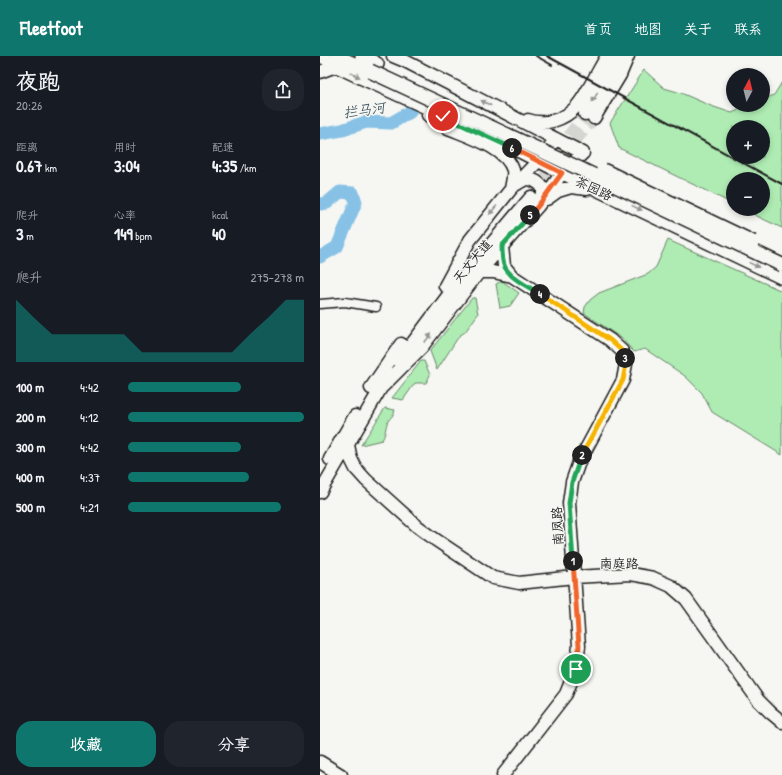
<!DOCTYPE html>
<html lang="zh">
<head>
<meta charset="utf-8">
<style>
	:root { --surface:#171b24; --page:#20242c; --text:#f1f3f6; --muted:#9ea1a6; --accent:#0f766e }
	body { margin:0; font-family:"Patrick Hand","LXGW WenKai TC",sans-serif; background:var(--page); color:var(--text); height:100vh; display:flex; flex-direction:column; font-size:15px; white-space:nowrap }
	* { box-sizing:border-box; margin:0 }
	p { font-size:13px; color:var(--muted) }
	.icon { flex:none; width:22px; height:22px; fill:none; stroke:currentColor; stroke-width:2; stroke-linecap:round; stroke-linejoin:round }
	.map { position:relative; flex:1; overflow:hidden }
	.sheet { display:flex; flex-direction:column; background:var(--surface); width:320px }
	.sheet>* { flex:none }
	.needle { width:26px; rotate:7deg }
	.controls { position:absolute; left:406px; top:12px; display:grid; gap:8px }
	.controls a { display:grid; place-items:center; width:44px; height:44px; border-radius:50%; background:var(--surface); box-shadow:0 2px 6px #0003; font-size:20px }
	.pin { position:absolute; display:grid; place-items:center; width:34px; height:34px; color:#fff; margin:-17px; border:2px solid #fff; border-radius:50%; box-shadow:0 1px 4px #0007 }
	.km { position:absolute; width:20px; height:20px; margin:-10px; border-radius:50%; background:#222; color:#fff; font-size:11px; line-height:20px; text-align:center }
	.round { display:grid; place-items:center; flex:none; width:42px; height:42px; border-radius:16px; background:var(--page) }
	.overview { display:flex; align-items:center; justify-content:space-between; height:68px; padding:0 16px }
	h1 { font-size:22px; font-weight:700; line-height:30px }
	.figures { display:grid; grid-template-columns:repeat(3,1fr); gap:6px; height:68px; padding:4px 16px }
	.figures div { display:grid; align-content:center }
	.figures b { font-size:17px; font-weight:700 }
	.figures small { font-size:11px; font-weight:400 }
	.figures p { font-size:11px }
	.chart { height:112px; padding:8px 16px }
	.chart p { display:flex; justify-content:space-between }
	.chart svg { width:100%; height:72px; margin-top:4px; fill:var(--accent); opacity:.7 }
	.action { display:flex; gap:8px; margin-top:auto; padding:8px 16px }
	.action a { flex:1; height:46px; border-radius:16px; background:var(--accent); color:#fff; font-size:16px; font-weight:700; line-height:46px; text-align:center }
	.action a+a { background:var(--page); color:var(--text) }
	ul { padding:0 16px; list-style:none; font-size:13px }
	li { display:grid; grid-template-columns:64px 48px 1fr; align-items:center; height:30px }
	li i { height:10px; border-radius:5px; background:var(--accent) }
	header { display:flex; align-items:center; gap:24px; box-sizing:border-box; height:56px; padding:0 20px; background:var(--accent); color:#fff }
	header strong { font-size:19px }
	nav { display:flex; gap:22px; margin-inline-start:auto; font-size:14px }
	main { display:flex; flex:1; min-height:0 }
	.map>svg:first-child { display:block }
</style>
</head>
<body>
<header>
<strong>Fleetfoot</strong>
<nav><a>首页</a><a>地图</a><a>关于</a><a>联系</a></nav>
</header>
<main>
<section class="sheet">
<div class="overview"><div><h1>夜跑</h1><p>20:26</p></div><a class="round"><svg class="icon" aria-label="share" viewBox="0 0 24 24"><path d="M12 15V3M7 8l5-5 5 5M5 13v7h14v-7"/></svg></a></div>
<div class="figures">
<div><p>距离</p><b>0.67<small> km</small></b></div>
<div><p>用时</p><b>3:04</b></div>
<div><p>配速</p><b>4:35<small> /km</small></b></div>
</div>
<div class="figures">
<div><p>爬升</p><b>3<small> m</small></b></div>
<div><p>心率</p><b>149<small> bpm</small></b></div>
<div><p>kcal</p><b>40</b></div>
</div>
<div class="chart"><p><span>爬升</span>275–278 m</p>
<svg viewBox="0 0 160 44" preserveAspectRatio="none"><path d="M0 44V6L10 17L20 27L30 27L40 27L50 27L60 27L70 38L80 38L90 38L100 38L110 38L120 38L130 27L140 17L150 6L160 6V44z"/></svg>
</div>
<ul>
<li><b>100 m</b>4:42<i style="width:64%"></i></li>
<li><b>200 m</b>4:12<i style="width:100%"></i></li>
<li><b>300 m</b>4:42<i style="width:64%"></i></li>
<li><b>400 m</b>4:37<i style="width:69%"></i></li>
<li><b>500 m</b>4:21<i style="width:87%"></i></li>
</ul>
<div class="action"><a>收藏</a><a>分享</a></div>
</section>
<div class="map">
<svg width="462" height="719" viewBox="0 0 462 719">
	<rect width="100%" height="100%" fill="#f6f6f2"/>
	<filter id="ink" filterUnits="userSpaceOnUse"><feTurbulence type="fractalNoise" baseFrequency=".025" numOctaves="2"/><feDisplacementMap in="SourceGraphic" scale="8" xChannelSelector="R" yChannelSelector="G"/><feConvolveMatrix kernelMatrix="1 2 1 2 8 2 1 2 1" color-interpolation-filters="sRGB"/></filter>
	<g filter="url(#ink)">
		<path fill="#afecb3" stroke="#668468" fill-rule="evenodd" d="M 324,14 L 344,32 L 361,37 L 391,50 L 412,57 L 430,49 L 443,49 L 443,44 L 454,39 L 462,26 L 462,172 L 422,153 L 443,153 L 443,123 L 413,123 L 413,148 L 299,92 L 290,67 ZM 413,71 L 443,71 L 443,101 L 413,101 Z
			M 348,184 L 462,235 L 462,399 L 392,356 L 382,337 L 365,320 L 325,293 L 314,296 L 301,282 L 264,257 L 265,251 L 270,244 L 279,237 L 328,218 L 336,211 Z
			M 182,225 L 199,237 L 190,250 L 180,252 L 176,228 Z
			M 152,242 L 155,242 L 158,258 L 145,276 L 139,280 L 117,314 L 110,295 Z
			M 101,305 L 104,305 L 110,319 L 106,327 L 95,327 L 83,344 L 72,342 Z
			M 65,352 L 75,354 C 74,359 71,361 68,365 C 65,371 66,378 62,384 L 41,389 Z"/>
		<g fill="none" stroke-linecap="round" stroke-linejoin="round">
			<path stroke="#87c2e6" stroke-width="13" d="M 0,78 L 22,74 L 46,66 L 71,67 L 90,56
				M 0,148 L 7,147 L 20,136 L 33,137 L 36,146 L 17,191 L 0,201"/>
			<path stroke="#d5d5d2" stroke-width="12" stroke-dasharray="12 6" stroke-linecap="butt" d="M 238,94 L 265,58
				M 211,141 L 223,124 L 274,62"/>
			<g stroke="#1c1c1c" stroke-width="11">
				<path id="street" d="M 0,248 L 25,246 L 56,251"/>
			</g>
			<g stroke="#1c1c1c" stroke-width="15">
				<path id="secondary" d="M 1,0 L 16,10 L 37,20 L 175,83 L 242,117 L 462,222
					M 0,16 L 16,10
					M 265,58 L 292,14 L 299,0
					M 108,59 C 114,63 120,68 126,71 C 147,80 186,91 193,114 C 194,119 192,127 191,133
					M 274,62 L 300,19 L 308,0
					M 208,64 C 225,70 244,64 256,51 C 262,45 266,37 270,30 C 276,20 281,10 287,0
					M 197,128 C 201,125 205,123 209,123 C 215,124 224,129 223,136 C 223,138 221,143 220,145
					M 227,143 L 238,135 L 251,131 L 267,133
					M 182,190 L 184,210 L 192,220 L 290,284 L 302,295 L 306,308 L 303,324 L 259,406 L 252,426 L 249,447 L 259,590 L 256,613 L 246,638 L 183,719
					M 159,216 L 173,216 L 192,220
					M 125,230 L 150,184 L 191,133 L 218,105 L 236,83
					M 79,305 L 130,237 L 211,141
					M 62,331 L 101,292 L 159,216 L 218,150 L 242,117 L 263,97 L 85,5 L 73,0
					M 51,332 L 81,288
					M 28,389 L 31,403 L 36,413 L 46,424 L 97,470 L 116,484 L 173,522 L 199,527 L 254,521 L 311,518 L 333,522 L 351,530 L 366,543 L 438,644 L 450,656 L 462,666
					M 10,403 L 35,360
					M 0,436 L 65,325
					M 0,706 L 21,719"/>
			</g>
			<g stroke="#1c1c1c" stroke-width="16">
				<path id="primary" d="M 16,0 L 50,15
					M 42,0 L 57,8"/>
			</g>
			<use href="#street" stroke="#f6f6f2" stroke-width="8"/>
			<use href="#secondary" stroke="#f6f6f2" stroke-width="12"/>
			<use href="#primary" stroke="#f6f6f2" stroke-width="13"/>
			<path stroke="#1c1c1c" stroke-width="2" d="M 216,0 L 232,9
				M 227,0 L 462,128"/>
			<g stroke="#1c1c1c" stroke-width="16" stroke-linecap="butt">
				<path id="primary-bridge" d="M 50,15 L 254,110 L 462,209
					M 283,114 L 433,186"/>
			</g>
			<use href="#primary-bridge" stroke="#f6f6f2" stroke-width="13"/>
		</g>
		<defs><path id="oneway-solid" d="M-6-.8H1V-3.2L6.5 0L1 3.2V.8H-6Z"/></defs>
		<g fill="#949492">
			<use href="#oneway-solid" transform="translate(35 19) rotate(26)"/>
			<use href="#oneway-solid" transform="translate(275 41) rotate(122)"/>
			<use href="#oneway-solid" transform="translate(166 47) rotate(-153)"/>
			<use href="#oneway-solid" transform="translate(317 152) rotate(26)"/>
			<use href="#oneway-solid" transform="translate(173 154) rotate(130)"/>
			<use href="#oneway-solid" transform="translate(434 209) rotate(26)"/>
			<use href="#oneway-solid" transform="translate(108 282) rotate(-52)"/>
		</g>
	</g>
	<g fill="none" stroke-linecap="round" stroke-linejoin="round" filter="url(#ink)">
		<g stroke="#fff" stroke-width="8">
			<path id="split-1" d="M 253,505 L 259,590 L 256,613"/>
		</g>
		<g stroke="#fff" stroke-width="8">
			<path id="split-2" d="M 253,505 L 249,447 L 252,426 L 259,406 L 262,399"/>
		</g>
		<g stroke="#fff" stroke-width="8">
			<path id="split-3" d="M 262,399 L 303,324 L 306,308 L 305,302"/>
		</g>
		<g stroke="#fff" stroke-width="8">
			<path id="split-4" d="M 220,238 L 290,284 L 302,295 L 305,302"/>
		</g>
		<g stroke="#fff" stroke-width="8">
			<path id="split-5" d="M 210,159 L 182,190 C 182,196 182,203 184,209 C 188,221 209,231 220,238"/>
		</g>
		<g stroke="#fff" stroke-width="8">
			<path id="split-6" d="M 192,92 L 242,117 L 218,150 L 210,159"/>
		</g>
		<g stroke="#fff" stroke-width="8">
			<path id="split-7" d="M 123,60 L 192,92"/>
		</g>
		<use href="#split-1" stroke="#f0652b" stroke-width="5"/>
		<use href="#split-2" stroke="#22a559" stroke-width="5"/>
		<use href="#split-3" stroke="#f5b400" stroke-width="5"/>
		<use href="#split-4" stroke="#f5b400" stroke-width="5"/>
		<use href="#split-5" stroke="#22a559" stroke-width="5"/>
		<use href="#split-6" stroke="#f0652b" stroke-width="5"/>
		<use href="#split-7" stroke="#22a559" stroke-width="5"/>
	</g>
	<g text-anchor="middle" stroke-width="3" stroke-linejoin="round" paint-order="stroke">
		<g font-size="13" fill="#1c1c1c" stroke="#f6f6f2">
			<text transform="translate(274 132) rotate(25)" y="5">茶园路</text>
			<text transform="translate(152 205) rotate(-50)" y="5">天文大道</text>
			<text transform="translate(237 470) rotate(-93)" y="5">南凤路</text>
			<text transform="translate(299 507) rotate(1)" y="5">南庭路</text>
		</g>
		<g font-size="14" font-style="italic" fill="#415663" stroke="#f6f6f2">
			<text transform="translate(44 54) rotate(-8)" y="5">拦马河</text>
		</g>
	</g>
</svg>
<div class="controls">
<a><svg class="needle" viewBox="-14 -14 28 28"><path d="M0-13l5 13h-10z" fill="#e53935"/><path d="M0 13l5-13h-10z" fill="#9ea1a6"/></svg></a>
<a>+</a>
<a>−</a>
</div>
<div class="pin" style="left:256px;top:613px;background:#1e9e55"><svg class="icon" aria-label="arrive" viewBox="0 0 24 24"><path d="M6 21V4h12l-3 4 3 4H6"/></svg></div>
<div class="pin" style="left:123px;top:60px;background:#d93025"><svg class="icon" aria-label="check" viewBox="0 0 24 24"><path d="M5 12l5 5 9-10"/></svg></div>
<b class="km" style="left:253px;top:505px">1</b>
<b class="km" style="left:262px;top:399px">2</b>
<b class="km" style="left:305px;top:302px">3</b>
<b class="km" style="left:220px;top:238px">4</b>
<b class="km" style="left:210px;top:159px">5</b>
<b class="km" style="left:192px;top:92px">6</b>
</div>
</main>
</body>
</html>
